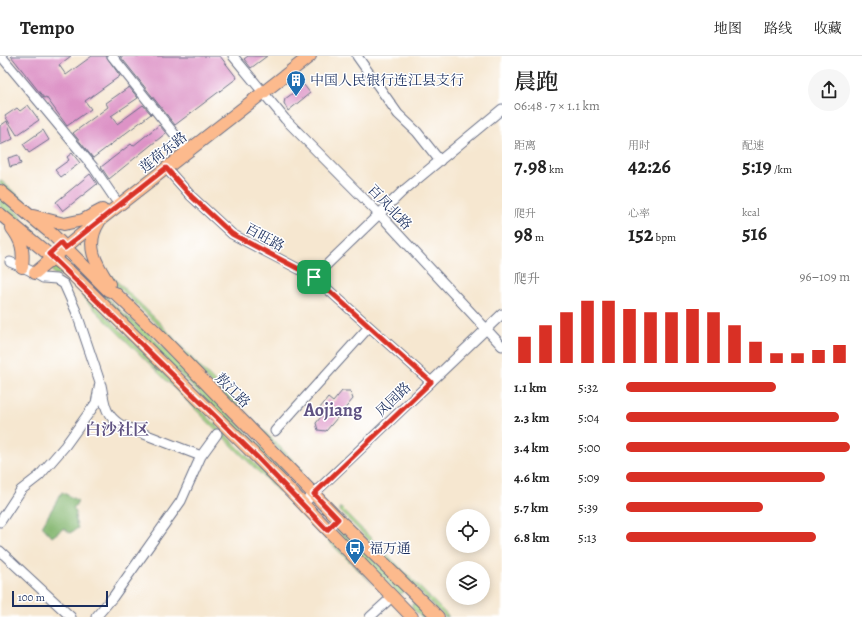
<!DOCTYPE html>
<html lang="zh">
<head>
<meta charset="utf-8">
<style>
	:root { --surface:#fff; --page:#f6f6f6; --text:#222; --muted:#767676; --line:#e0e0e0; --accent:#d93025 }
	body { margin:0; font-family:Alegreya,"Noto Serif SC",serif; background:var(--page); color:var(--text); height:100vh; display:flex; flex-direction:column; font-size:15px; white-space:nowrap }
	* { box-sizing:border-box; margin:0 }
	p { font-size:13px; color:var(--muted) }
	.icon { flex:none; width:22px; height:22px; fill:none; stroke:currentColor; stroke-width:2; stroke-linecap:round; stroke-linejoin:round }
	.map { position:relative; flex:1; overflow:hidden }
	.details { display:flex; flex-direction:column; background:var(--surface); width:360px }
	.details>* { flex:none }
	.controls { position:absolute; left:446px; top:453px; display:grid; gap:8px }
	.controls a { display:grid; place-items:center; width:44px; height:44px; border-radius:50%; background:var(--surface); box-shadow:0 2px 10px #0003; font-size:20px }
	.scale { position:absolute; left:12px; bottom:10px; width:96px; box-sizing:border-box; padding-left:4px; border:2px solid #1b2f5e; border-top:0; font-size:11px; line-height:14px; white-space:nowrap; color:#1b2f5e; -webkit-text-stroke:3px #fff; paint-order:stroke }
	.pin { position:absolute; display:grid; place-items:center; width:34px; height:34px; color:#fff; margin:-17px; border-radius:8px; box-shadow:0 2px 6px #0006 }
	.round { display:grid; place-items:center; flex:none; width:42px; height:42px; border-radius:21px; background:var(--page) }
	.head { display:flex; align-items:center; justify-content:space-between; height:68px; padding:0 12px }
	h1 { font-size:22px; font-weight:600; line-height:30px }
	.figures { display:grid; grid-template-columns:repeat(3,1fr); gap:6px; height:68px; padding:4px 12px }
	.figures div { display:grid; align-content:center }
	.figures b { font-size:20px; font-weight:600 }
	.figures small { font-size:11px; font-weight:400 }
	.figures p { font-size:11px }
	.chart { height:112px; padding:8px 12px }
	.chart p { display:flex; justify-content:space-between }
	.chart svg { width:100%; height:72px; margin-top:4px; stroke:var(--accent); stroke-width:6 }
	ul { padding:0 12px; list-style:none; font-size:13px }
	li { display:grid; grid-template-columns:64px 48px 1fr; align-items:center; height:30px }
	li i { height:10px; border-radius:5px; background:var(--accent) }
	header { display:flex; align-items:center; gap:24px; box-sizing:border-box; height:56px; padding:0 20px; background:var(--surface); border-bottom:1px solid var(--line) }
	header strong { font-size:19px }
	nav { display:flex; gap:22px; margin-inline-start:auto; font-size:14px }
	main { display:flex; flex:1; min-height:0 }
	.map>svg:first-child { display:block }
</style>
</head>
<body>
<header>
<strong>Tempo</strong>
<nav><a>地图</a><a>路线</a><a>收藏</a></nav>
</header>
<main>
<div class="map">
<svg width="502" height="561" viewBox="0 0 502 561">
	<rect width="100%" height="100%" fill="#fff"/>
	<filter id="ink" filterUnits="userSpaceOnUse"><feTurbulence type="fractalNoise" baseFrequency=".025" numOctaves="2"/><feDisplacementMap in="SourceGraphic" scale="8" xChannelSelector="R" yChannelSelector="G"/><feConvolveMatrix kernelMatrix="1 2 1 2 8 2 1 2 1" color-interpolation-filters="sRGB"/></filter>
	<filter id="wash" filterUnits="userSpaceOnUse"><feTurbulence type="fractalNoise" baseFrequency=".012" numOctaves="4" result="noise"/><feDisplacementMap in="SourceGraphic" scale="16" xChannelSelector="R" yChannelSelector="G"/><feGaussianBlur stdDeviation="0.9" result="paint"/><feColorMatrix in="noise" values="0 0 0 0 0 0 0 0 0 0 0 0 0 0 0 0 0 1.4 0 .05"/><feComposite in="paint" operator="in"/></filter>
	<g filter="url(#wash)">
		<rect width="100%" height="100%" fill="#f6e7d0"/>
		<path fill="#a9d784" stroke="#628371" d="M 0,124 L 31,150 L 31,152 L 28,153 L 0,129 Z
			M 0,141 L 21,160 L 21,163 L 16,163 L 0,150 Z
			M 51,209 L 56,210 L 64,219 L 54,218 L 49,210 Z
			M 106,215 L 160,267 L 194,305 L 302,413 L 302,416 L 190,306 L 159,270 L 104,217 Z
			M 82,218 L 84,218 L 124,258 L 148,277 L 285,414 L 286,417 L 282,417 L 239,378 Z
			M 84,238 L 280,433 L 280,435 L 278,435 L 82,241 Z
			M 339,452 L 341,452 L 449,561 L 445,561 L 340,455 Z
			M 337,471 L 388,518 L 404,536 L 403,537 L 399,538 L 335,473 Z
			M 319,473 L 321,474 L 374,529 L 319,476 Z
			M 414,547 L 416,548 L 430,561 L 421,561 L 412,552 L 412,548 Z"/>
		<path fill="#86b872" stroke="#507468" d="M 62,436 L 78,445 L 73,453 L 76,456 L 75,464 L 78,472 L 70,477 L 64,472 L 52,481 L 42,470 Z"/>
		<g id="blocks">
			<path fill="#dd93c6" d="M 11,0 L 71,0 L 59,9 L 66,19 L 92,0 L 106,0 L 120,20 L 85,45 L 91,53 L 67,70 L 46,41 L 44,42 Z
				M 120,0 L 220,0 L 237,22 L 175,69 Z
				M 248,0 L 267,0 L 251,12 L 244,3 Z
				M 304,29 L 310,37 L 288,55 L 284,47 L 285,43 Z
				M 129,31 L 138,42 L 111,60 L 117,68 L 143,49 L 151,58 L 93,102 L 73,77 L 108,51 L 106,47 Z
				M 28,49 L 39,64 L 17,79 L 5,60 L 17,52 L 20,55 Z
				M 7,65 L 13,83 L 0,89 L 0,70 Z
				M 159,69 L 166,77 L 109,123 L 101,111 L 131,88 L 133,90 Z
				M 43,74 L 49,84 L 29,97 L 23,88 Z
				M 72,97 L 80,107 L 61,121 L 55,114 L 69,104 L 67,101 Z
				M 18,99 L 21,108 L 10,111 L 8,102 Z
				M 90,118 L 97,128 L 63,155 L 56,146 Z
				M 342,335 L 350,335 L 353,343 L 326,375 L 318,374 L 316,367 L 325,356 L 320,352 L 328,342 L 333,346 Z"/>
		</g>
	</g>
	<g filter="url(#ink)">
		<use href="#blocks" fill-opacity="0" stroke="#686f86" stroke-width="1"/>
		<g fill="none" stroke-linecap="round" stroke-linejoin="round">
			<g stroke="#686f86" stroke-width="11">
				<path id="minor" d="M 1,0 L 94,112 L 115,143
					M 112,0 L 184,90
					M 233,0 L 285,63 L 386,165 L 502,290
					M 357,0 L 398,58 L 417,76 L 440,105
					M 166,112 L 191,140 L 232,178 L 314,221 L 431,326
					M 314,221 L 403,135 L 502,53
					M 101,329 C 105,348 104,358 121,369 L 201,400
					M 275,375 L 369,271
					M 303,448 L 502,258
					M 0,466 L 21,434 L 39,420 L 65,390 L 96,347 L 100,326 L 76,255 L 64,228 L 56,223 L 43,222 L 29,214 L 10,206
					M 0,495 L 71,561
					M 96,561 L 113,541 L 181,445 L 201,400 L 217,378
					M 370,561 L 392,541"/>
			</g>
			<g stroke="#686f86" stroke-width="14">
				<path id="major" d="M 0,135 L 52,178 L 108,234 L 115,237 L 154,274 L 338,463 L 438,561
					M 0,158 L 70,216 L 282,426 L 412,561
					M 33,160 L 64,168 L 83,164 L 102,154
					M 99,166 C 84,189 96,208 109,228
					M 12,172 C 22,185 24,194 22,211
					M 35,217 L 78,181 L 310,0"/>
			</g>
			<use href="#minor" stroke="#fff" stroke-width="9"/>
			<use href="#major" stroke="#fcba8d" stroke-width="12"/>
		</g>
	</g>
	<g fill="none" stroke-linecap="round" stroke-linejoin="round" filter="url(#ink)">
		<g stroke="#fff" stroke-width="8">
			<path id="route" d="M 166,112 L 191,140 L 232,178 L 314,221 L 431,326 L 314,438 L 338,463 L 327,474 L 256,400 L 49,198 L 61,187 L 65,192 Z"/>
		</g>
		<use href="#route" stroke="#d93025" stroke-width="5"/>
	</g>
	<defs>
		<g id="building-pin" transform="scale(1)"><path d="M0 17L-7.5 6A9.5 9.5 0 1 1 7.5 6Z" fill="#1f6fb2" stroke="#fff"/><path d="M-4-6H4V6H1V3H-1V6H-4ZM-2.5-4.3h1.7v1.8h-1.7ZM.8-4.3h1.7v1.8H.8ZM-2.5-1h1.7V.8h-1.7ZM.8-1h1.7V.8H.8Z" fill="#fff"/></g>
		<g id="bus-pin" transform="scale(1)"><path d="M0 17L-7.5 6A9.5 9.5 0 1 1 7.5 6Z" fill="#1f6fb2" stroke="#fff"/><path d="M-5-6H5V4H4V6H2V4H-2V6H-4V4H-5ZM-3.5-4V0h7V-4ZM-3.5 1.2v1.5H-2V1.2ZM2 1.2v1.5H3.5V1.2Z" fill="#fff"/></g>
	</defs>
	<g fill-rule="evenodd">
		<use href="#building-pin" x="296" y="24"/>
		<use href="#bus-pin" x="355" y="492"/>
	</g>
	<g text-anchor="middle" stroke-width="3" stroke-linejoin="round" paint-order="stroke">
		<g font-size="14" fill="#1b2f5e" stroke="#fff" text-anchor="start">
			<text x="310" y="29">中国人民银行连江县支行</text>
			<text x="369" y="497">福万通</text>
		</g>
		<g font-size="14" fill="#1b2f5e" stroke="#fff">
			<text transform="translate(163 96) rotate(-38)" y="5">莲荷东路</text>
			<text transform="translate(390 151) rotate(46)" y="5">百凤北路</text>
			<text transform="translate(265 181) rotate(29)" y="5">百旺路</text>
			<text transform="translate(233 334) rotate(45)" y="5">敖江路</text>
			<text transform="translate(393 343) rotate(-44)" y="5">凤园路</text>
		</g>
		<g font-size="16" font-weight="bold" fill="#5f5282" stroke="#fff">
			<text x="117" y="379">白沙社区</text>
		</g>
		<g font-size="18" font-weight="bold" fill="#5f5282" stroke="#fff">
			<text x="333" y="360">Aojiang</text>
		</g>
	</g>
</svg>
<div class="controls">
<a><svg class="icon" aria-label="locate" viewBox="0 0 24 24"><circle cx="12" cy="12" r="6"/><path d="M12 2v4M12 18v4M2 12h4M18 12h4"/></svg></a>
<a><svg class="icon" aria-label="layers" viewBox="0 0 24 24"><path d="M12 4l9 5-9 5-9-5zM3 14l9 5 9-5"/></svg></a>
</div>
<div class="scale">100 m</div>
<div class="pin" style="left:314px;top:221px;background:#1e9e55"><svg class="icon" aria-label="arrive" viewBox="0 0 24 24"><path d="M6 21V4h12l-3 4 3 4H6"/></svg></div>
</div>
<section class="details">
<div class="head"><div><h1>晨跑</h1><p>06:48 · 7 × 1.1 km</p></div><a class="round"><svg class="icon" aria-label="share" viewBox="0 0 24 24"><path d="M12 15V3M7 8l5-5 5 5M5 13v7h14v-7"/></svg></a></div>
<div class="figures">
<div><p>距离</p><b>7.98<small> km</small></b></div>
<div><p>用时</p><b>42:26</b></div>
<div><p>配速</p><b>5:19<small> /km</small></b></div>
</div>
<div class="figures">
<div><p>爬升</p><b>98<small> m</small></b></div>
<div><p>心率</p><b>152<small> bpm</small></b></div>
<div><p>kcal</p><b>516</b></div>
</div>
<div class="chart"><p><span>爬升</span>96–109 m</p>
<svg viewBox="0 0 160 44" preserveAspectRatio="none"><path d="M5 44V28M15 44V21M25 44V13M35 44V6M45 44V6M55 44V11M65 44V13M75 44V13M85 44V11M95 44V13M105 44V21M115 44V31M125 44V38M135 44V38M145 44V36M155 44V33"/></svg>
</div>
<ul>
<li><b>1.1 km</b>5:32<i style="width:67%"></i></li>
<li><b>2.3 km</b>5:04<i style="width:95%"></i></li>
<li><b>3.4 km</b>5:00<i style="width:100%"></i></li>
<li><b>4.6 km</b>5:09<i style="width:89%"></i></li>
<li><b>5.7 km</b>5:39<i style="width:61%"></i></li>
<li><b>6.8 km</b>5:13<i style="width:85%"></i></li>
</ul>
</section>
</main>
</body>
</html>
